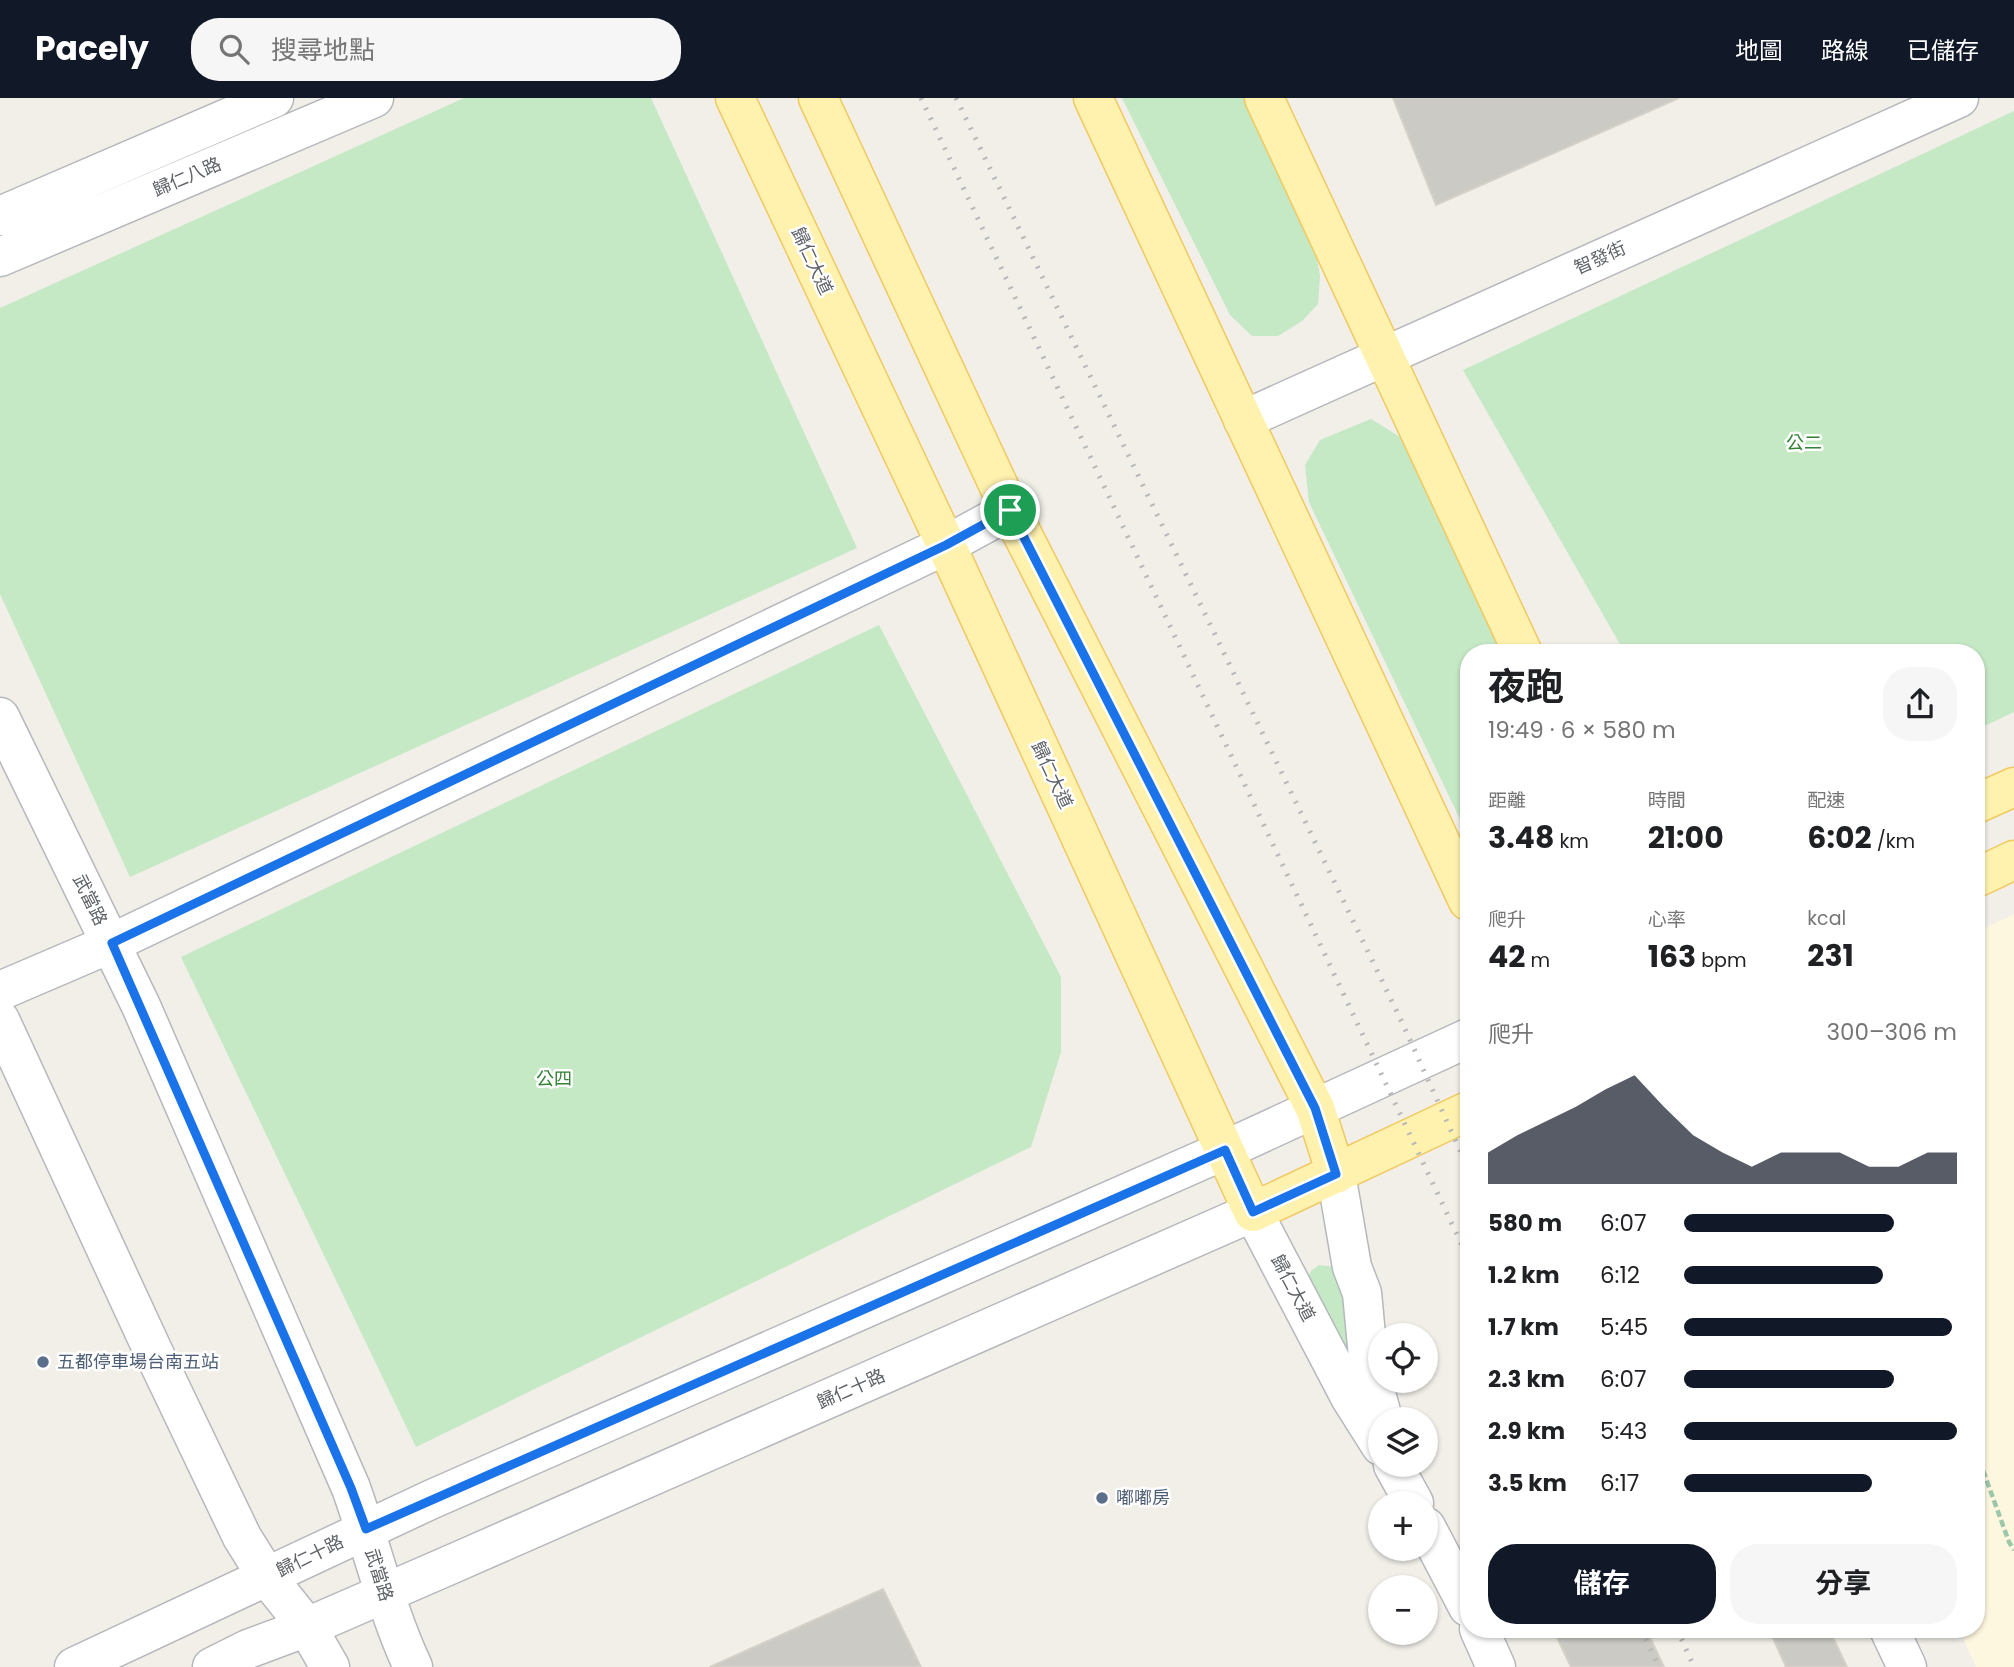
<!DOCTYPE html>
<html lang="zh-TW">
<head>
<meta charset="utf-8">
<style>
	:root { --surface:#fff; --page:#f6f6f6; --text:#202124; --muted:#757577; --accent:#111827 }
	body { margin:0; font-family:Poppins,"Noto Sans TC",sans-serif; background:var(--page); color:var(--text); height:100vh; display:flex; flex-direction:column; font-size:26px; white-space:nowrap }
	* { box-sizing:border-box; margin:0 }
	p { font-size:23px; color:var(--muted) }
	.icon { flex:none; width:38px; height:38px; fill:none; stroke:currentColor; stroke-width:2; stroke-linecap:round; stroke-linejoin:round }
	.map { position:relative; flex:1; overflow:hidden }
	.side { position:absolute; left:1460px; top:546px; width:525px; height:994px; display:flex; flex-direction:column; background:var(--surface); border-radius:28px; box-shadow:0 2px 5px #0004 }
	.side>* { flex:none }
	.fabs { position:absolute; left:1368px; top:1225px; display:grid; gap:14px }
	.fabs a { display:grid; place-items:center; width:70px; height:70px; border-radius:50%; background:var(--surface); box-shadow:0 2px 5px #0004; font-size:35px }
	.pin { position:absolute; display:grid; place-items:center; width:60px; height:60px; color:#fff; margin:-30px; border:4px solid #fff; border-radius:50%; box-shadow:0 2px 7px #0007 }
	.round { display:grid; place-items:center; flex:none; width:74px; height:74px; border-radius:28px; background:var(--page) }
	.overview { display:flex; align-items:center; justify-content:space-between; height:119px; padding:0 28px }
	h1 { font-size:38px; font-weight:700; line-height:52px }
	.metrics { display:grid; grid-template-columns:repeat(3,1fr); gap:10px; height:119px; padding:7px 28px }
	.metrics div { display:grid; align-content:center }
	.metrics b { font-size:30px; font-weight:700 }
	.metrics small { font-size:19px; font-weight:400 }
	.metrics p { font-size:19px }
	.chart { height:196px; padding:14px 28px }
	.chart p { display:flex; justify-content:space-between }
	.chart svg { width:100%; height:126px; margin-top:7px; fill:var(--accent); opacity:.7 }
	.button { display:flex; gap:14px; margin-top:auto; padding:14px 28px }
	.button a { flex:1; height:80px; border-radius:28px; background:var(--accent); color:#fff; font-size:28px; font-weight:700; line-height:80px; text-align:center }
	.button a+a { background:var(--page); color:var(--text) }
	ul { padding:0 28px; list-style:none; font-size:23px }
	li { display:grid; grid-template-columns:112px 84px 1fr; align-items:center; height:52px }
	li i { height:18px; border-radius:9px; background:var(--accent) }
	header { display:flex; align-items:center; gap:42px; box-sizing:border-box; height:98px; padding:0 35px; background:var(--accent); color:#fff }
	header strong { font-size:33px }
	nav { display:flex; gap:38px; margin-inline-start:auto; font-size:24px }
	.search { width:490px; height:63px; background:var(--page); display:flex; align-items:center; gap:18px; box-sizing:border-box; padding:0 24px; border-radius:28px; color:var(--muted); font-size:26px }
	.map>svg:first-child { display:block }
</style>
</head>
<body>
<header>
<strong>Pacely</strong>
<div class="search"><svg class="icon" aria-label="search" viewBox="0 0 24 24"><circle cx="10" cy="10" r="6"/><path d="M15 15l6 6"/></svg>搜尋地點</div>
<nav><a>地圖</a><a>路線</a><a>已儲存</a></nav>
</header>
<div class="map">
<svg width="2014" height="1569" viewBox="0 0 2014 1569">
	<rect width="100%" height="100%" fill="#f1efe8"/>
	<path fill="#fef7e0" d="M 2014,816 L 2014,1569 L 1976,1569 L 1959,1531 L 1976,1531 L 1976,834 Z"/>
	<path fill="#c5e8c5" d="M 464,0 L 651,0 L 857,450 L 130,779 L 0,496 L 0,210 Z
		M 1122,0 L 1243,0 L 1317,161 L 1320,178 L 1318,206 L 1302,223 L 1278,238 L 1252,238 L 1230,217 Z
		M 2014,13 L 2014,614 L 1976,632 L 1976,555 L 1625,555 L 1463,272 Z
		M 1371,321 L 1405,342 L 1501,555 L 1468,555 L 1468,738 L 1309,404 L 1305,367 L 1320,342 Z
		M 879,527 L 1061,879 L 1061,954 L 1031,1049 L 416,1349 L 181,859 Z
		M 1319,1167 L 1336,1169 L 1342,1180 L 1358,1287 L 1306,1181 L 1311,1173 Z"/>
	<path fill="#cccac5" stroke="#d6d1c6" stroke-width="2" d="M 1393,0 L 1679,0 L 1436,107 Z
		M 883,1491 L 921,1569 L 710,1569 Z
		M 1553,1531 L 1646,1531 L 1664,1569 L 1571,1569 Z
		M 1769,1531 L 1829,1531 L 1847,1569 L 1786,1569 Z"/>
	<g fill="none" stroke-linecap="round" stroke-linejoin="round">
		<g stroke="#b5b8bc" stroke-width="41">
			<path id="minor" d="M 0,118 L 274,0
				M 0,159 L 374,0
				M 1243,322 L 1959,0
				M 0,619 L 141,908 L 351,1390 C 372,1449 386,1511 413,1569
				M 0,893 L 112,845 L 946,447 L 1010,412
				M 0,922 L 153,1253 L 242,1439 L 267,1479 L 307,1529 L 330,1569
				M 1336,1076 L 1352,1169 L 1362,1195 L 1369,1269 L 1383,1321
				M 1393,1367 L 1414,1405
				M 1426,1429 L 1468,1509
				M 1479,1531 L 1496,1569
				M 1889,1531 L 1907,1569
				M 74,1569 L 430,1402 L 1225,1052 L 1468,940
				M 212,1569 L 248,1551 L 307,1529 L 452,1466 L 1253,1114 L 1350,1299 L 1381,1348"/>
		</g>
		<g stroke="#f2c960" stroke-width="41">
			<path id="major" d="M 735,0 L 946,447 L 1253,1114 L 1468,1013
				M 818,0 L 1010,412 L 1315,1010 L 1336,1076
				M 1093,0 L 1468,803
				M 1264,0 L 1523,555
				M 1976,706 L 2014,689
				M 1976,780 L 2014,762"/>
		</g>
		<path stroke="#9cc7a9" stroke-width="4.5" stroke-dasharray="7 3.5" stroke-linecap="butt" d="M 1976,1353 L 2009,1444 L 2014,1452"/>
		<use href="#minor" stroke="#fff" stroke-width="38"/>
		<use href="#major" stroke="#fff2af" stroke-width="38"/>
		<path stroke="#b6b7b8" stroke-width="5" stroke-dasharray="2 9" stroke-linecap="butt" d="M 921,0 L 1468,1160
			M 956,0 L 1400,920 L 1468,1070
			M 1641,1531 L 1659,1569
			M 1677,1531 L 1694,1569"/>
	</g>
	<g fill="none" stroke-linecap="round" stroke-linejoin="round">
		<g stroke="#fff" stroke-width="14">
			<path id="route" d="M 1010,412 L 1315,1010 L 1336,1076 L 1253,1114 L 1225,1052 L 366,1431 L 351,1390 L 112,845 L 946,447 Z"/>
		</g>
		<use href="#route" stroke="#1a73e8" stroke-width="9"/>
	</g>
	<g fill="#5c6f8a" stroke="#fff" stroke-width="2.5">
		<circle cx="43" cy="1264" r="7"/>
		<circle cx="1102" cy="1400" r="7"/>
	</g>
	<g text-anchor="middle" stroke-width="5" stroke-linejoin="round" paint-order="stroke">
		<g font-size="18" fill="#5f6368" stroke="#fff">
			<text transform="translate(187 79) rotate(-23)" y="6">歸仁八路</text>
			<text transform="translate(1600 160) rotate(-24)" y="6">智發街</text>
			<text transform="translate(812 163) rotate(65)" y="6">歸仁大道</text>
			<text transform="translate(1052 677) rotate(65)" y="6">歸仁大道</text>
			<text transform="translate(90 802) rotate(64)" y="6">武當路</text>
			<text transform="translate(1293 1190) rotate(62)" y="6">歸仁大道</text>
			<text transform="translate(851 1291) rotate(-24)" y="6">歸仁十路</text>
			<text transform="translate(310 1458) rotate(-26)" y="6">歸仁十路</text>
			<text transform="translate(379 1477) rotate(73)" y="6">武當路</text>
		</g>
		<g font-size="18" fill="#348238" stroke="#fff">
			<text x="1804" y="351">公二</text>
			<text x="554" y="987">公四</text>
		</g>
		<g font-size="18" fill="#4e5e75" stroke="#fff" text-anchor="start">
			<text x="57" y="1270">五都停車場台南五站</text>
			<text x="1116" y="1406">嘟嘟房</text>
		</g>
	</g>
</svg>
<div class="fabs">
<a><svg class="icon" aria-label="locate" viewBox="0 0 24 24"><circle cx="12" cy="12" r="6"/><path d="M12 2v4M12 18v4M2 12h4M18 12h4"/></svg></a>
<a><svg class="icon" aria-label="layers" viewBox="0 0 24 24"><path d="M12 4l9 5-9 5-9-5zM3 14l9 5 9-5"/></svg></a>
<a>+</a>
<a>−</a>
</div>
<div class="pin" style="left:1010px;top:412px;background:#1e9e55"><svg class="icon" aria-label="arrive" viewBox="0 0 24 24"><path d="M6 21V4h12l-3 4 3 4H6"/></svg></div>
<section class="side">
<div class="overview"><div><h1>夜跑</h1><p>19:49 · 6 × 580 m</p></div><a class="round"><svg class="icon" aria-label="share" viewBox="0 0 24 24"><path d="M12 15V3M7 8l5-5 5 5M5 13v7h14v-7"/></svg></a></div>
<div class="metrics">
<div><p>距離</p><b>3.48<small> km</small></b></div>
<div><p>時間</p><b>21:00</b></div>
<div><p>配速</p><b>6:02<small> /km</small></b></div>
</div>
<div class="metrics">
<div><p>爬升</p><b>42<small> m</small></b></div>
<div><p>心率</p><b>163<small> bpm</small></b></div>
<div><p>kcal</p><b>231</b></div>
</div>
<div class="chart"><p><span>爬升</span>300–306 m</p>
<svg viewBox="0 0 160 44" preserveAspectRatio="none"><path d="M0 44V33L10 27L20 22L30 17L40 11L50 6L60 17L70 27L80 33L90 38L100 33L110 33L120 33L130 38L140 38L150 33L160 33V44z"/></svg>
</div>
<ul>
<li><b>580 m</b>6:07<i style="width:77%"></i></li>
<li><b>1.2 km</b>6:12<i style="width:73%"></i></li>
<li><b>1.7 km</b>5:45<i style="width:98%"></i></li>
<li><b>2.3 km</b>6:07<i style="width:77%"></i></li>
<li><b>2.9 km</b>5:43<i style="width:100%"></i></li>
<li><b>3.5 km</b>6:17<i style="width:69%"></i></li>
</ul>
<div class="button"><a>儲存</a><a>分享</a></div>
</section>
</div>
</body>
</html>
